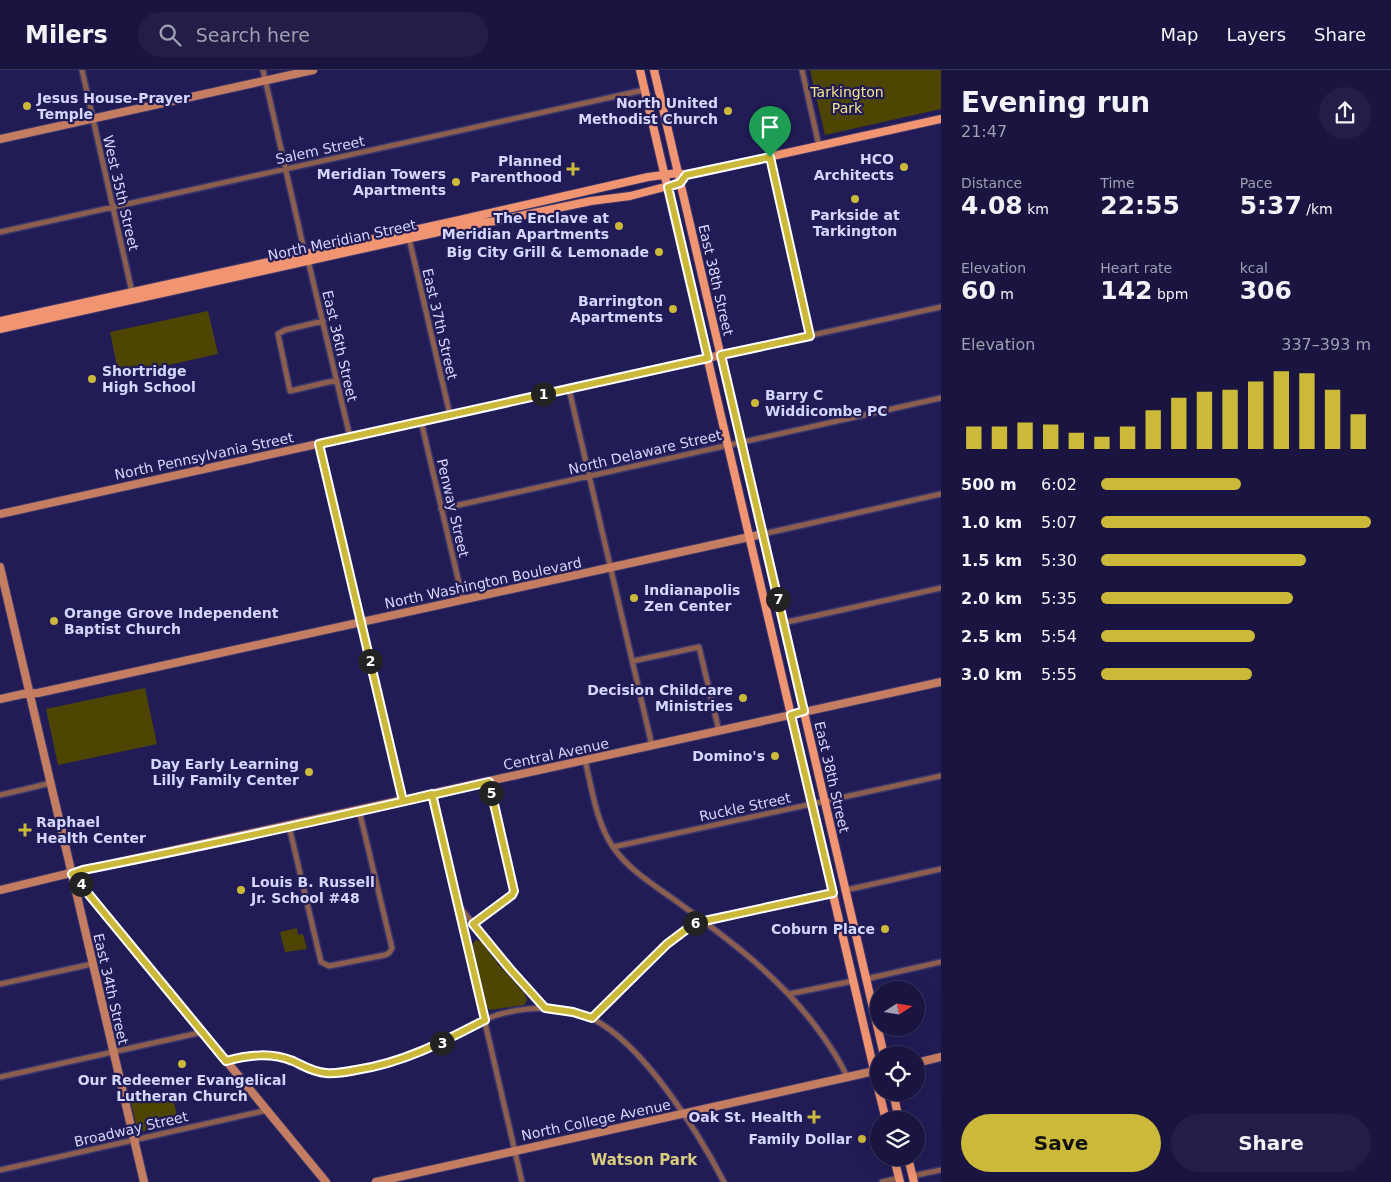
<!DOCTYPE html>
<html lang="en">
<head>
<meta charset="utf-8">
<style>
	:root { --surface:#191540; --page:#221e47; --text:#f1f3f6; --muted:#9f9fb1; --line:#373459; --accent:#ccb939 }
	body { margin:0; font-family:"DejaVu Sans",sans-serif; background:var(--page); color:var(--text); height:100vh; display:flex; flex-direction:column; font-size:19px; white-space:nowrap }
	* { box-sizing:border-box; margin:0 }
	p { font-size:16px; color:var(--muted) }
	.icon { flex:none; width:28px; height:28px; fill:none; stroke:currentColor; stroke-width:2; stroke-linecap:round; stroke-linejoin:round }
	.map { position:relative; flex:1; overflow:hidden }
	.drawer { display:flex; flex-direction:column; background:var(--surface); width:450px }
	.drawer>* { flex:none }
	.needle { width:32px; rotate:78deg }
	.fabs { position:absolute; left:870px; top:911px; display:grid; gap:10px }
	.fabs a { display:grid; place-items:center; width:55px; height:55px; border-radius:50%; background:var(--surface); box-shadow:0 5px 20px #0002,0 0 0 1px var(--line); font-size:25px }
	.pin { position:absolute; display:grid; place-items:center; width:42px; height:42px; color:#fff; margin:-51px -21px; border-radius:50% 50% 50% 0; rotate:-45deg; box-shadow:0 0 5px #0007 }
	.pin .icon { rotate:45deg }
	.km { position:absolute; width:25px; height:25px; margin:-12px; border-radius:50%; background:#222; color:#fff; font-size:14px; line-height:25px; text-align:center }
	.round { display:grid; place-items:center; flex:none; width:52px; height:52px; border-radius:26px; background:var(--page) }
	.overview { display:flex; align-items:center; justify-content:space-between; height:85px; padding:0 20px }
	h1 { font-size:28px; font-weight:600; line-height:38px }
	.stats { display:grid; grid-template-columns:repeat(3,1fr); gap:8px; height:85px; padding:5px 20px }
	.stats div { display:grid; align-content:center }
	.stats b { font-size:25px; font-weight:600 }
	.stats small { font-size:14px; font-weight:400 }
	.stats p { font-size:14px }
	.chart { height:140px; padding:10px 20px }
	.chart p { display:flex; justify-content:space-between }
	.chart svg { width:100%; height:90px; margin-top:5px; stroke:var(--accent); stroke-width:6 }
	.cta { display:flex; gap:10px; margin-top:auto; padding:10px 20px }
	.cta a { flex:1; height:58px; border-radius:30px; background:var(--accent); color:#111; font-size:20px; font-weight:600; line-height:58px; text-align:center }
	.cta a+a { background:var(--page); color:var(--text) }
	ul { padding:0 20px; list-style:none; font-size:16px }
	li { display:grid; grid-template-columns:80px 60px 1fr; align-items:center; height:38px }
	li i { height:12px; border-radius:6px; background:var(--accent) }
	header { display:flex; align-items:center; gap:30px; box-sizing:border-box; height:70px; padding:0 25px; background:var(--surface); border-bottom:1px solid var(--line) }
	header strong { font-size:24px }
	nav { display:flex; gap:28px; margin-inline-start:auto; font-size:18px }
	.search { width:350px; height:45px; background:var(--page); display:flex; align-items:center; gap:12px; box-sizing:border-box; padding:0 18px; border-radius:28px; color:var(--muted); font-size:19px }
	main { display:flex; flex:1; min-height:0 }
	.map>svg:first-child { display:block }
</style>
</head>
<body>
<header>
<strong>Milers</strong>
<div class="search"><svg class="icon" aria-label="search" viewBox="0 0 24 24"><circle cx="10" cy="10" r="6"/><path d="M15 15l6 6"/></svg>Search here</div>
<nav><a>Map</a><a>Layers</a><a>Share</a></nav>
</header>
<main>
<div class="map">
<svg width="941" height="1112" viewBox="0 0 941 1112">
	<rect width="100%" height="100%" fill="#211c56"/>
	<path fill="#4e4502" d="M 810,0 L 941,0 L 941,39 L 825,65 Z
		M 208,241 L 218,284 L 119,306 L 110,262 Z
		M 145,618 L 157,674 L 58,695 L 46,639 Z
		M 297,858 L 298,865 L 303,864 L 307,879 L 285,882 L 280,862 Z
		M 476,870 L 481,871 L 498,894 L 525,924 L 527,931 L 524,935 L 490,940 L 486,936 L 473,877 L 473,873 Z
		M 172,1024 L 179,1054 L 138,1062 L 131,1033 Z"/>
	<g fill="none" stroke-linecap="round" stroke-linejoin="round">
		<g stroke="#3a366d" stroke-width="8">
			<path id="street" d="M 82,0 L 132,222
				M 263,0 L 305,184
				M 802,0 L 819,76
				M 770,87 L 810,266
				M 0,162 L 644,20
				M 409,168 L 450,345
				M 308,190 L 350,367
				M 323,251 L 285,260 L 278,264 L 290,321 L 337,310
				M 721,285 L 941,237
				M 569,319 L 652,676
				M 421,351 L 463,530
				M 319,374 L 403,731
				M 441,439 L 941,328
				M 763,464 L 941,424
				M 783,553 L 941,518
				M 633,591 L 699,577 L 719,661
				M 585,690 C 592,719 596,752 613,777 C 630,802 659,818 683,836 C 735,874 784,911 822,965 C 831,978 841,992 847,1007
				M 432,724 L 522,1112
				M 0,725 L 51,713
				M 289,756 L 321,892 L 329,896 L 385,885 L 389,883 L 392,878 L 359,740
				M 613,777 L 941,706
				M 846,820 L 941,799
				M 459,836 L 510,899 L 545,938
				M 473,854 L 512,825 L 514,821 L 489,711
				M 866,909 L 941,892
				M 0,914 L 92,894
				M 789,924 L 853,911
				M 591,948 L 665,876 L 695,853 L 833,823
				M 226,991 C 248,985 270,981 292,991 C 301,995 310,1001 320,1002 C 333,1005 348,1002 361,1000 C 391,994 419,984 446,970 C 463,962 479,951 497,945 C 528,936 564,935 593,949 C 644,975 698,1062 724,1112
				M 0,1007 L 203,962
				M 0,1100 L 268,1040
				M 912,1106 L 941,1100
				M 882,1112 L 899,1108"/>
		</g>
		<g stroke="#3a366d" stroke-width="10">
			<path id="secondary" d="M 0,69 L 313,0
				M 0,444 L 721,285
				M 0,497 L 144,1112
				M 0,629 L 23,624 L 38,623 L 763,464
				M 73,805 L 326,1112
				M 0,820 L 83,800 L 941,612
				M 916,993 L 941,987
				M 376,1112 L 879,1000"/>
		</g>
		<g stroke="#3a366d" stroke-width="10">
			<path id="primary" d="M 640,0 L 879,1021
				M 654,0 L 884,985
				M 0,251 L 455,151 L 648,107 L 678,103 L 686,105 L 941,49
				M 0,259 L 470,155 L 495,151 L 591,131 L 630,126 L 680,113 L 682,111
				M 879,1022 L 886,1050
				M 893,1022 L 899,1050
				M 894,1088 L 900,1112
				M 908,1088 L 914,1112"/>
		</g>
		<use href="#street" stroke="#8c5e4e" stroke-width="5"/>
		<use href="#secondary" stroke="#c57d62" stroke-width="8"/>
		<use href="#primary" stroke="#f19471" stroke-width="8"/>
	</g>
	<g fill="none" stroke-linecap="round" stroke-linejoin="round">
		<g stroke="#fff" stroke-width="10">
			<path id="route" d="M 770,87 L 686,105 L 680,113 L 668,117 L 708,288 L 319,374 L 403,731 L 432,724 L 485,950 C 443,972 403,993 356,1000 C 346,1002 336,1004 326,1003 C 313,1002 304,996 293,991 C 270,982 249,985 226,991 L 72,804 L 83,800 C 219,773 354,743 489,712 L 514,821 L 512,825 L 473,854 L 510,899 L 545,938 L 573,942 L 592,948 L 667,874 L 695,853 L 833,823 L 791,645 L 804,641 L 721,285 L 810,266 L 770,87"/>
		</g>
		<use href="#route" stroke="#ccb939" stroke-width="6"/>
	</g>
	<g fill="#ccb939" stroke="#211c56" stroke-width="2">
		<circle cx="27" cy="36" r="5"/>
		<circle cx="728" cy="41" r="5"/>
		<circle cx="904" cy="97" r="5"/>
		<path d="M570.5 91.5h5v5h5v5h-5v5h-5v-5h-5v-5h5z"/>
		<circle cx="456" cy="112" r="5"/>
		<circle cx="855" cy="129" r="5"/>
		<circle cx="619" cy="156" r="5"/>
		<circle cx="659" cy="182" r="5"/>
		<circle cx="673" cy="239" r="5"/>
		<circle cx="92" cy="309" r="5"/>
		<circle cx="755" cy="333" r="5"/>
		<circle cx="634" cy="528" r="5"/>
		<circle cx="54" cy="551" r="5"/>
		<circle cx="743" cy="628" r="5"/>
		<circle cx="775" cy="686" r="5"/>
		<circle cx="309" cy="702" r="5"/>
		<path d="M22.5 752.5h5v5h5v5h-5v5h-5v-5h-5v-5h5z"/>
		<circle cx="241" cy="820" r="5"/>
		<circle cx="885" cy="859" r="5"/>
		<circle cx="182" cy="994" r="5"/>
		<path d="M811.5 1039.5h5v5h5v5h-5v5h-5v-5h-5v-5h5z"/>
		<circle cx="862" cy="1069" r="5"/>
	</g>
	<g text-anchor="middle" stroke-width="4.5" stroke-linejoin="round" paint-order="stroke">
		<g font-size="14" fill="#f1e387" stroke="#211c56">
			<text x="847" y="27">Tarkington<tspan x="847" dy="16">Park</tspan></text>
		</g>
		<g font-size="14" font-weight="bold" fill="#d4d7fc" stroke="#211c56" text-anchor="end">
			<text x="37" y="33" text-anchor="start">Jesus House-Prayer<tspan x="37" dy="16">Temple</tspan></text>
			<text x="718" y="38">North United<tspan x="718" dy="16">Methodist Church</tspan></text>
			<text x="894" y="94">HCO<tspan x="894" dy="16">Architects</tspan></text>
			<text x="562" y="96">Planned<tspan x="562" dy="16">Parenthood</tspan></text>
			<text x="446" y="109">Meridian Towers<tspan x="446" dy="16">Apartments</tspan></text>
			<text x="855" y="150" text-anchor="middle">Parkside at<tspan x="855" dy="16">Tarkington</tspan></text>
			<text x="609" y="153">The Enclave at<tspan x="609" dy="16">Meridian Apartments</tspan></text>
			<text x="649" y="187">Big City Grill &amp; Lemonade</text>
			<text x="663" y="236">Barrington<tspan x="663" dy="16">Apartments</tspan></text>
			<text x="102" y="306" text-anchor="start">Shortridge<tspan x="102" dy="16">High School</tspan></text>
			<text x="765" y="330" text-anchor="start">Barry C<tspan x="765" dy="16">Widdicombe PC</tspan></text>
			<text x="644" y="525" text-anchor="start">Indianapolis<tspan x="644" dy="16">Zen Center</tspan></text>
			<text x="64" y="548" text-anchor="start">Orange Grove Independent<tspan x="64" dy="16">Baptist Church</tspan></text>
			<text x="733" y="625">Decision Childcare<tspan x="733" dy="16">Ministries</tspan></text>
			<text x="765" y="691">Domino's</text>
			<text x="299" y="699">Day Early Learning<tspan x="299" dy="16">Lilly Family Center</tspan></text>
			<text x="36" y="757" text-anchor="start">Raphael<tspan x="36" dy="16">Health Center</tspan></text>
			<text x="251" y="817" text-anchor="start">Louis B. Russell<tspan x="251" dy="16">Jr. School #48</tspan></text>
			<text x="875" y="864">Coburn Place</text>
			<text x="182" y="1015" text-anchor="middle">Our Redeemer Evangelical<tspan x="182" dy="16">Lutheran Church</tspan></text>
			<text x="803" y="1052">Oak St. Health</text>
			<text x="852" y="1074">Family Dollar</text>
		</g>
		<g font-size="14" fill="#d4d7fc" stroke="#211c56">
			<text transform="translate(320 80) rotate(-12)" y="5">Salem Street</text>
			<text transform="translate(121 123) rotate(77)" y="5">West 35th Street</text>
			<text transform="translate(342 170) rotate(-12)" y="5">North Meridian Street</text>
			<text transform="translate(716 210) rotate(77)" y="5">East 38th Street</text>
			<text transform="translate(440 254) rotate(77)" y="5">East 37th Street</text>
			<text transform="translate(340 276) rotate(77)" y="5">East 36th Street</text>
			<text transform="translate(645 382) rotate(-13)" y="5">North Delaware Street</text>
			<text transform="translate(204 386) rotate(-12)" y="5">North Pennsylvania Street</text>
			<text transform="translate(453 438) rotate(77)" y="5">Penway Street</text>
			<text transform="translate(483 513) rotate(-12)" y="5">North Washington Boulevard</text>
			<text transform="translate(556 684) rotate(-12)" y="5">Central Avenue</text>
			<text transform="translate(832 707) rotate(77)" y="5">East 38th Street</text>
			<text transform="translate(745 737) rotate(-12)" y="5">Ruckle Street</text>
			<text transform="translate(111 919) rotate(77)" y="5">East 34th Street</text>
			<text transform="translate(596 1050) rotate(-12)" y="5">North College Avenue</text>
			<text transform="translate(131 1059) rotate(-13)" y="5">Broadway Street</text>
		</g>
		<g font-size="15" font-weight="bold" fill="#d8cd7f" stroke="#211c56">
			<text x="644" y="1095">Watson Park</text>
		</g>
	</g>
</svg>
<div class="fabs">
<a><svg class="needle" viewBox="-14 -14 28 28"><path d="M0-13l5 13h-10z" fill="#e53935"/><path d="M0 13l5-13h-10z" fill="#9f9fb1"/></svg></a>
<a><svg class="icon" aria-label="locate" viewBox="0 0 24 24"><circle cx="12" cy="12" r="6"/><path d="M12 2v4M12 18v4M2 12h4M18 12h4"/></svg></a>
<a><svg class="icon" aria-label="layers" viewBox="0 0 24 24"><path d="M12 4l9 5-9 5-9-5zM3 14l9 5 9-5"/></svg></a>
</div>
<div class="pin" style="left:770px;top:87px;background:#1e9e55"><svg class="icon" aria-label="arrive" viewBox="0 0 24 24"><path d="M6 21V4h12l-3 4 3 4H6"/></svg></div>
<b class="km" style="left:543px;top:324px">1</b>
<b class="km" style="left:370px;top:591px">2</b>
<b class="km" style="left:442px;top:973px">3</b>
<b class="km" style="left:81px;top:814px">4</b>
<b class="km" style="left:491px;top:723px">5</b>
<b class="km" style="left:695px;top:853px">6</b>
<b class="km" style="left:778px;top:529px">7</b>
</div>
<section class="drawer">
<div class="overview"><div><h1>Evening run</h1><p>21:47</p></div><a class="round"><svg class="icon" aria-label="share" viewBox="0 0 24 24"><path d="M12 15V3M7 8l5-5 5 5M5 13v7h14v-7"/></svg></a></div>
<div class="stats">
<div><p>Distance</p><b>4.08<small> km</small></b></div>
<div><p>Time</p><b>22:55</b></div>
<div><p>Pace</p><b>5:37<small> /km</small></b></div>
</div>
<div class="stats">
<div><p>Elevation</p><b>60<small> m</small></b></div>
<div><p>Heart rate</p><b>142<small> bpm</small></b></div>
<div><p>kcal</p><b>306</b></div>
</div>
<div class="chart"><p><span>Elevation</span>337–393 m</p>
<svg viewBox="0 0 160 44" preserveAspectRatio="none"><path d="M5 44V33M15 44V33M25 44V31M35 44V32M45 44V36M55 44V38M65 44V33M75 44V25M85 44V19M95 44V16M105 44V15M115 44V11M125 44V6M135 44V7M145 44V15M155 44V27"/></svg>
</div>
<ul>
<li><b>500 m</b>6:02<i style="width:52%"></i></li>
<li><b>1.0 km</b>5:07<i style="width:100%"></i></li>
<li><b>1.5 km</b>5:30<i style="width:76%"></i></li>
<li><b>2.0 km</b>5:35<i style="width:71%"></i></li>
<li><b>2.5 km</b>5:54<i style="width:57%"></i></li>
<li><b>3.0 km</b>5:55<i style="width:56%"></i></li>
</ul>
<div class="cta"><a>Save</a><a>Share</a></div>
</section>
</main>
</body>
</html>
